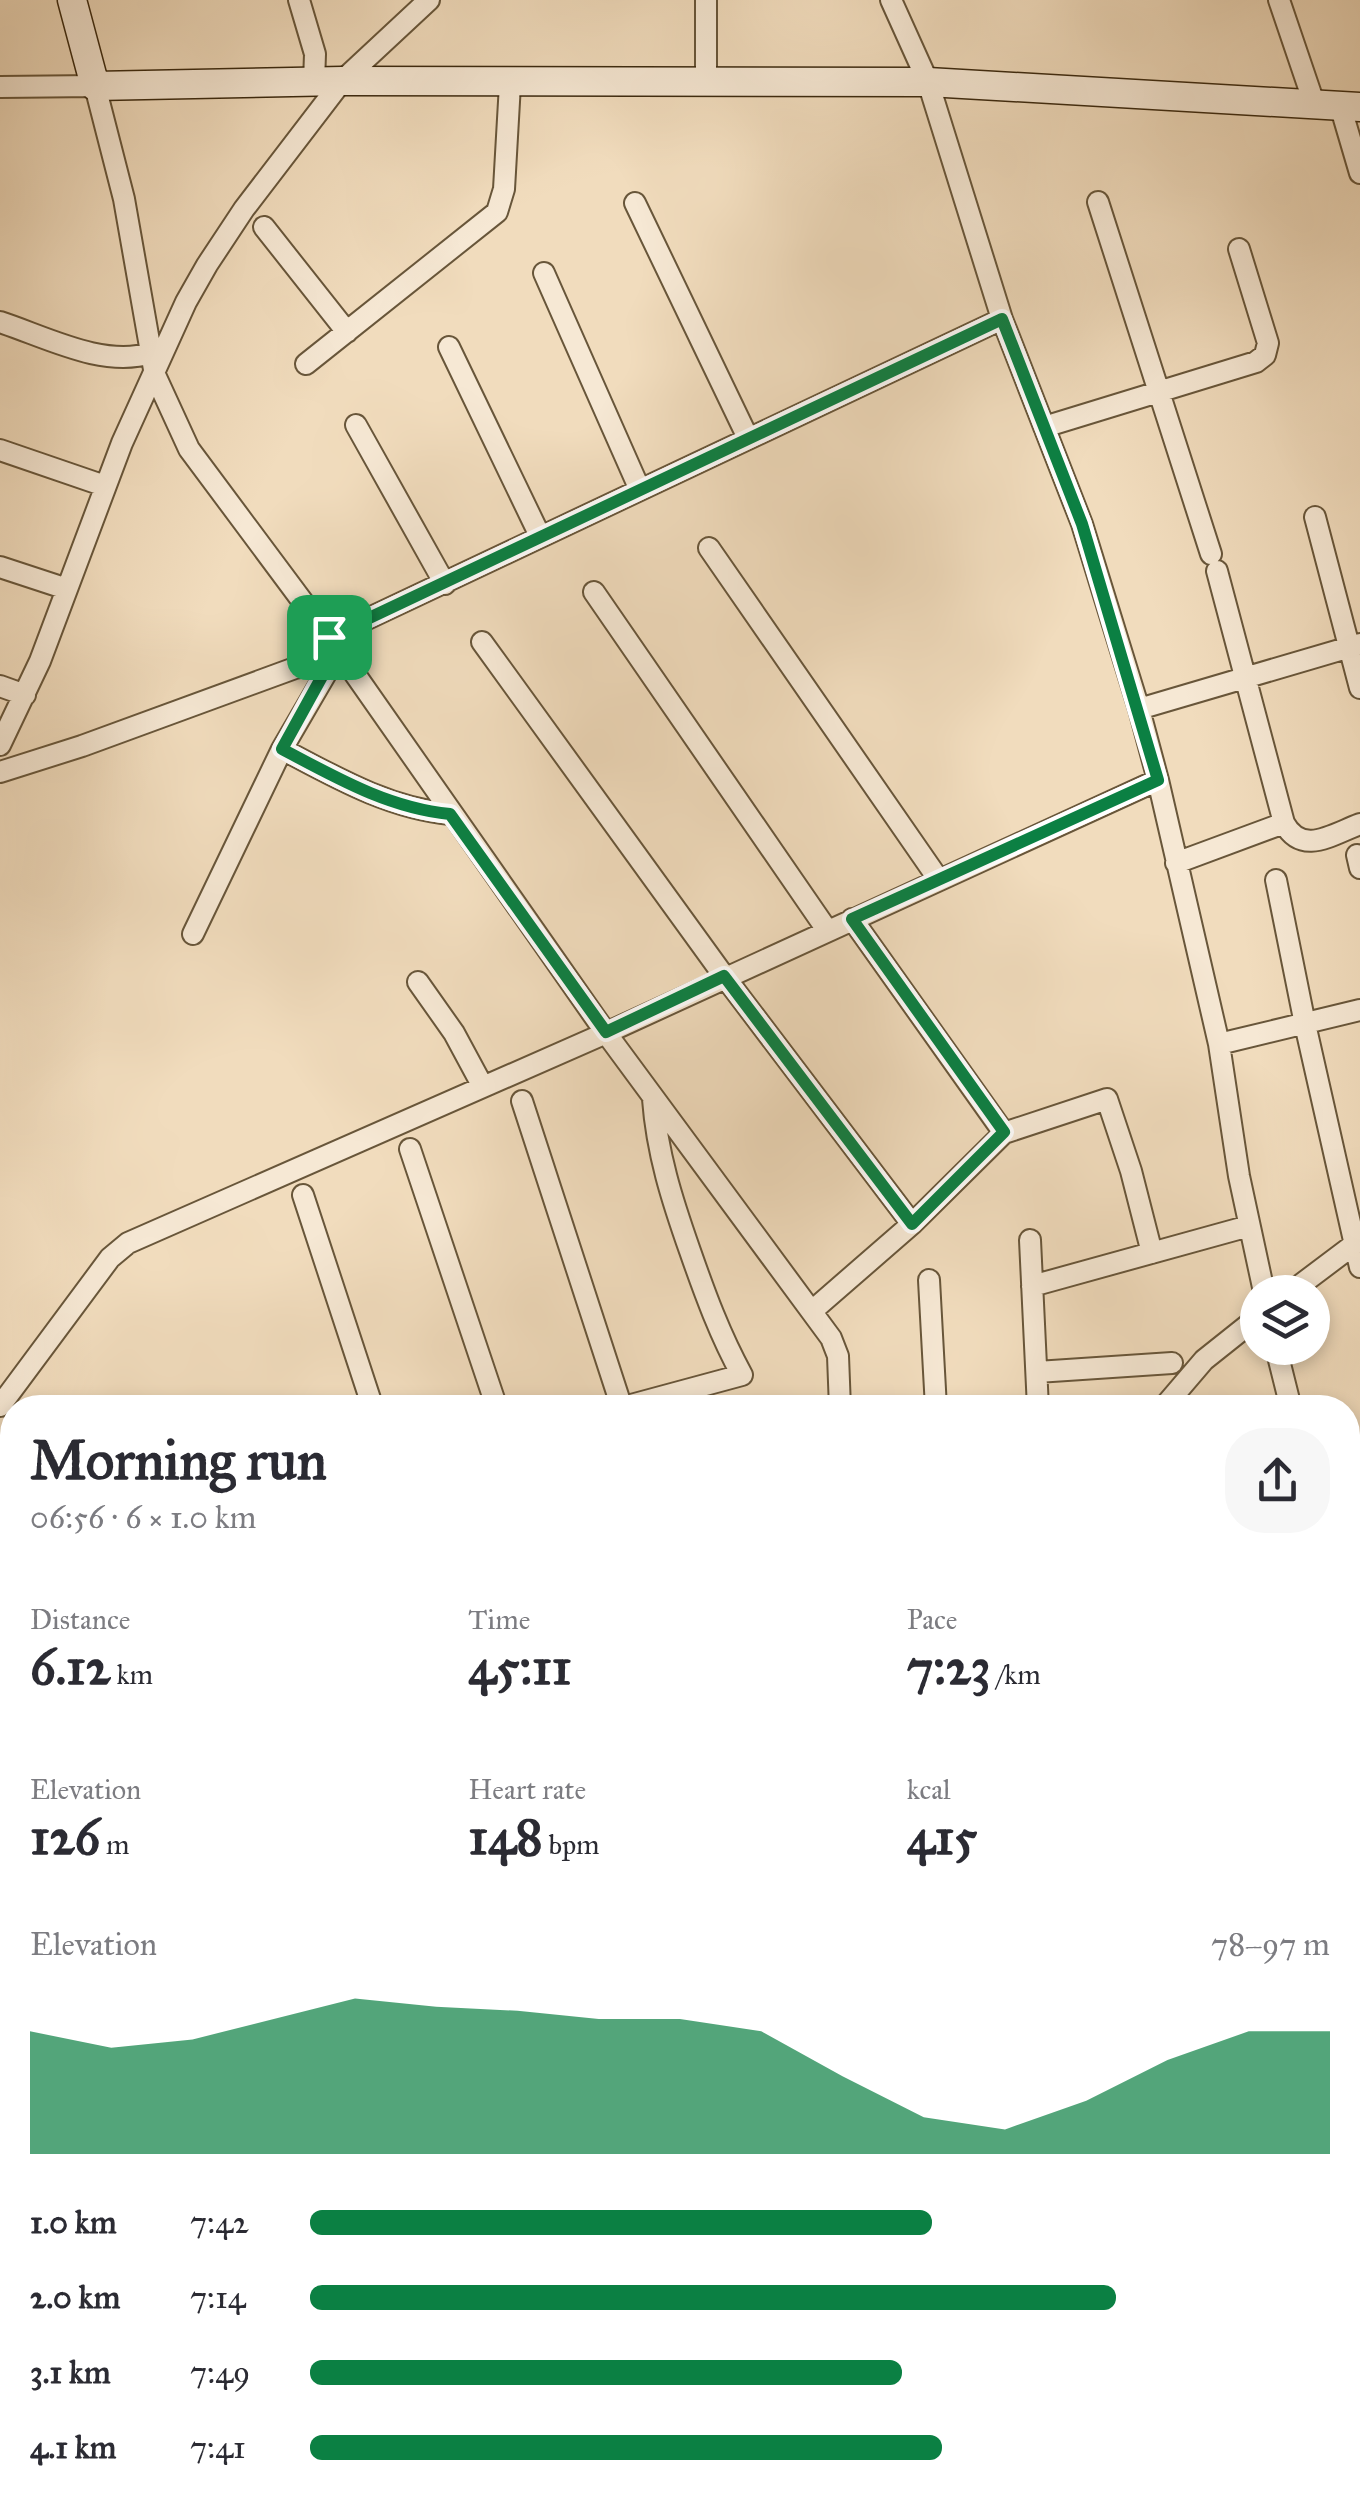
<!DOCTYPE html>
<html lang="en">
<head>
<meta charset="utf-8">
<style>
	:root { --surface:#fff; --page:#f7f7f7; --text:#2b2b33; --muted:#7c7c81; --accent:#0b8043 }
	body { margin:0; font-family:"IM FELL Great Primer",serif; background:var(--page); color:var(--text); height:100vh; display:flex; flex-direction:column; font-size:38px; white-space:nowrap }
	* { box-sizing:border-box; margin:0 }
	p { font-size:32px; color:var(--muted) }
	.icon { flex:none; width:55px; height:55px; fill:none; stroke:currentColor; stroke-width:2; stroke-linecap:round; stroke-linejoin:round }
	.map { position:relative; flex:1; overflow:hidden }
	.details { position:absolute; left:0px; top:1395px; width:1360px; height:1110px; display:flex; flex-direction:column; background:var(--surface); border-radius:40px 40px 0 0; box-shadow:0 5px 15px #0003 }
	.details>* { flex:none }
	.fabs { position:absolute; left:1240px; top:1275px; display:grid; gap:20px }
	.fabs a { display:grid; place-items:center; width:90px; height:90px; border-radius:50%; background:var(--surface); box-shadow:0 5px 15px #0003; font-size:50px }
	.pin { position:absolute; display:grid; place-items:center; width:85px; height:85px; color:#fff; margin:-42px; border-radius:20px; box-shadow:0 5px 15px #0006 }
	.round { display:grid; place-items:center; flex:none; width:105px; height:105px; border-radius:40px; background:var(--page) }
	.summary { display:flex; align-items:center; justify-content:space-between; height:170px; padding:0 30px }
	h1 { font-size:55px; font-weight:700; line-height:75px }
	.figures { display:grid; grid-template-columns:repeat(3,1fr); gap:15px; height:170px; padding:10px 30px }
	.figures div { display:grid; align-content:center }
	.figures b { font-size:50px; font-weight:700 }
	.figures small { font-size:28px; font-weight:400 }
	.figures p { font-size:28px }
	.chart { height:280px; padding:20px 30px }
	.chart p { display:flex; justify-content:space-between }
	.chart svg { width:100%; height:180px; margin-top:10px; fill:var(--accent); opacity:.7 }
	ul { padding:0 30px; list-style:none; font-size:32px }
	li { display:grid; grid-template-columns:160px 120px 1fr; align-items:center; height:75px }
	li i { height:25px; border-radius:12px; background:var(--accent) }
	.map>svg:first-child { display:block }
</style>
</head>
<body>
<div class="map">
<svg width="1360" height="2505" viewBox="0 0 1360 2505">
	<rect width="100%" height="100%" fill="#f1dcbd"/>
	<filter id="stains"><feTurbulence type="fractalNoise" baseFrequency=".002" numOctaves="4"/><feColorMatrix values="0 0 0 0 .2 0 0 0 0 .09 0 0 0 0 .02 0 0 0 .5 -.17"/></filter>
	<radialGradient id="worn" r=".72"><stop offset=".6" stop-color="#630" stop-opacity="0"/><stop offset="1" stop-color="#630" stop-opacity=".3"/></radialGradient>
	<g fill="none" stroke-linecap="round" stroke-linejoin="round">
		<g stroke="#68563a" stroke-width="14">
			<path id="lane" d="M 1348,1860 L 1360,1881
				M 1348,2016 L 1360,2009"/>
		</g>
		<g stroke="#68563a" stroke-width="24">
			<path id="street" d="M 299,0 L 315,54 L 314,82
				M 706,0 L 706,83
				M 891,0 L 928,82 L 1002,319 L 1082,524 L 1139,709 L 1360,644
				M 1279,0 L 1314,103
				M 0,87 L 95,86 L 124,199 L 155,375 L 189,449 L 329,637 L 606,1033 L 128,1243 L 110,1258 L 0,1406
				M 1340,105 L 1360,173
				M 1098,202 L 1211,554
				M 635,203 L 748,438
				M 264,227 L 347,332
				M 544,273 L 640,490
				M 0,322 C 46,337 103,368 151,353
				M 449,347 L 540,536
				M 306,364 L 497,212 L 504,189 L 510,84
				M 356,425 L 445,584
				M 1044,427 L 1256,362 L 1265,355 L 1268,343 L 1239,249
				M 0,450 L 105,486
				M 1315,517 L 1360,688
				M 709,548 L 939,880
				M 0,567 L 67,589
				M 1217,571 L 1284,823 C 1302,856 1331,835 1360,824
				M 594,592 L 827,930
				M 329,637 L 1002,319
				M 482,642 L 724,976 L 912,1224
				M 0,686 L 25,695
				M 1139,709 L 1158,780
				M 0,745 L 40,661 L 122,443 L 186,302 L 207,265 L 244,209 L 342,81 L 429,0
				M 282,749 C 335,777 388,808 450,814
				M 0,772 L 82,746 L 295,668 L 330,662
				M 1357,855 L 1360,868
				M 1176,863 L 1284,823
				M 1276,880 L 1305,1024 L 1360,1267
				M 852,919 L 1004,1133
				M 193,934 L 282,749 L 335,658
				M 418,982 L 454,1033 L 482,1085
				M 1219,1044 L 1360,1010
				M 522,1101 L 622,1408
				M 410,1149 L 497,1408
				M 303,1195 L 373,1408
				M 1030,1240 L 1038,1408
				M 929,1280 L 936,1408
				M 1032,1286 L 1249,1226
				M 1291,1292 L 1360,1240
				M 812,1311 L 912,1224 L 1004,1133 L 1107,1099 L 1131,1171 L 1152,1253
				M 1276,1348 L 1291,1408
				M 1037,1372 L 1172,1363
				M 620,1408 L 742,1375 C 720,1335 705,1294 690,1251 C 672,1200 657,1153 653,1099
				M 840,1408 L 838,1356 L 831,1338 L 606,1033 L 1158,780 L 1219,1044 L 1239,1176 L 1264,1292
				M 1163,1408 L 1204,1360 L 1258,1317
				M 1348,1565 L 1360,1588
				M 1348,1710 L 1360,1704
				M 0,2030 L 12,2022
				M 1348,2126 L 1360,2138
				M 0,2212 L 12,2231
				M 1348,2244 L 1360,2255
				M 1348,2330 L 1360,2342
				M 0,2474 L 12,2468
				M 0,2492 L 6,2505
				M 1006,2492 L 1022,2505
				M 1196,2492 L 1207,2505
				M 341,2505 L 360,2492
				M 896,2505 L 904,2492
				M 1235,2505 L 1244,2492"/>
		</g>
		<g stroke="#3b290f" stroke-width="31">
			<path id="secondary" d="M 72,0 L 95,86 L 342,81 L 928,82 L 1360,107"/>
		</g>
		<g stroke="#3b290f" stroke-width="34">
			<path id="primary" d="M 0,1456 L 12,1466
				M 0,1498 L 12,1509
				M 770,2492 L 778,2505
				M 808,2492 L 817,2505"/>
		</g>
		<use href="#lane" stroke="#f6e8d4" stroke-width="10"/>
		<use href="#street" stroke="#f6e8d4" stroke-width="20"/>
		<use href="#secondary" stroke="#f6e8d4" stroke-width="28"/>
		<use href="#primary" stroke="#f1dcbd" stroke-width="30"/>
	</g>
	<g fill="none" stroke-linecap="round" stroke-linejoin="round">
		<g stroke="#fff" stroke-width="20">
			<path id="route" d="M 1002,319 L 1082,524 L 1158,780 L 852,919 L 1004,1132 L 912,1224 L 724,976 L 606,1032 L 450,814 C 388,808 335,777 282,749 L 330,662 L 340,653 L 329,637 Z"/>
		</g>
		<use href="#route" stroke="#0b8043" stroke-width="12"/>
	</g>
	<rect width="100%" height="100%" filter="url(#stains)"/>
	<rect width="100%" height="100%" fill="url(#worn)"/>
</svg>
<div class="fabs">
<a><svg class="icon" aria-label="layers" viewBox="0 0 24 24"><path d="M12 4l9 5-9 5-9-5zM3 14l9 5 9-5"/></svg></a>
</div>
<div class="pin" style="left:329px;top:637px;background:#1e9e55"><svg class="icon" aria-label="arrive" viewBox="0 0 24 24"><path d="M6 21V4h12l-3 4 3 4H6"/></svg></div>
<section class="details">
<div class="summary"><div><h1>Morning run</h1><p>06:56 · 6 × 1.0 km</p></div><a class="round"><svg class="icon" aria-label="share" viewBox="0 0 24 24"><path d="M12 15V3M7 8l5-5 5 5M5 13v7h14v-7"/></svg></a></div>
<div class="figures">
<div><p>Distance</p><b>6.12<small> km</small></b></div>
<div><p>Time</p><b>45:11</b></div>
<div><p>Pace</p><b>7:23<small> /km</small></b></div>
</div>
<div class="figures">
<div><p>Elevation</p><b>126<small> m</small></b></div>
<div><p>Heart rate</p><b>148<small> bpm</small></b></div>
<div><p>kcal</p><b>415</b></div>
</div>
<div class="chart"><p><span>Elevation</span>78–97 m</p>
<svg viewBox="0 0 160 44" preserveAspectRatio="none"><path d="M0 44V14L10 18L20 16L30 11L40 6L50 8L60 9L70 11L80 11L90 14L100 25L110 35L120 38L130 31L140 21L150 14L160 14V44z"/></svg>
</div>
<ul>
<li><b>1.0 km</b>7:42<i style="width:61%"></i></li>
<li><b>2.0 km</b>7:14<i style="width:79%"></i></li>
<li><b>3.1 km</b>7:49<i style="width:58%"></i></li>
<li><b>4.1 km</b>7:41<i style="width:62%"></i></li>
</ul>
</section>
</div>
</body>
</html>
